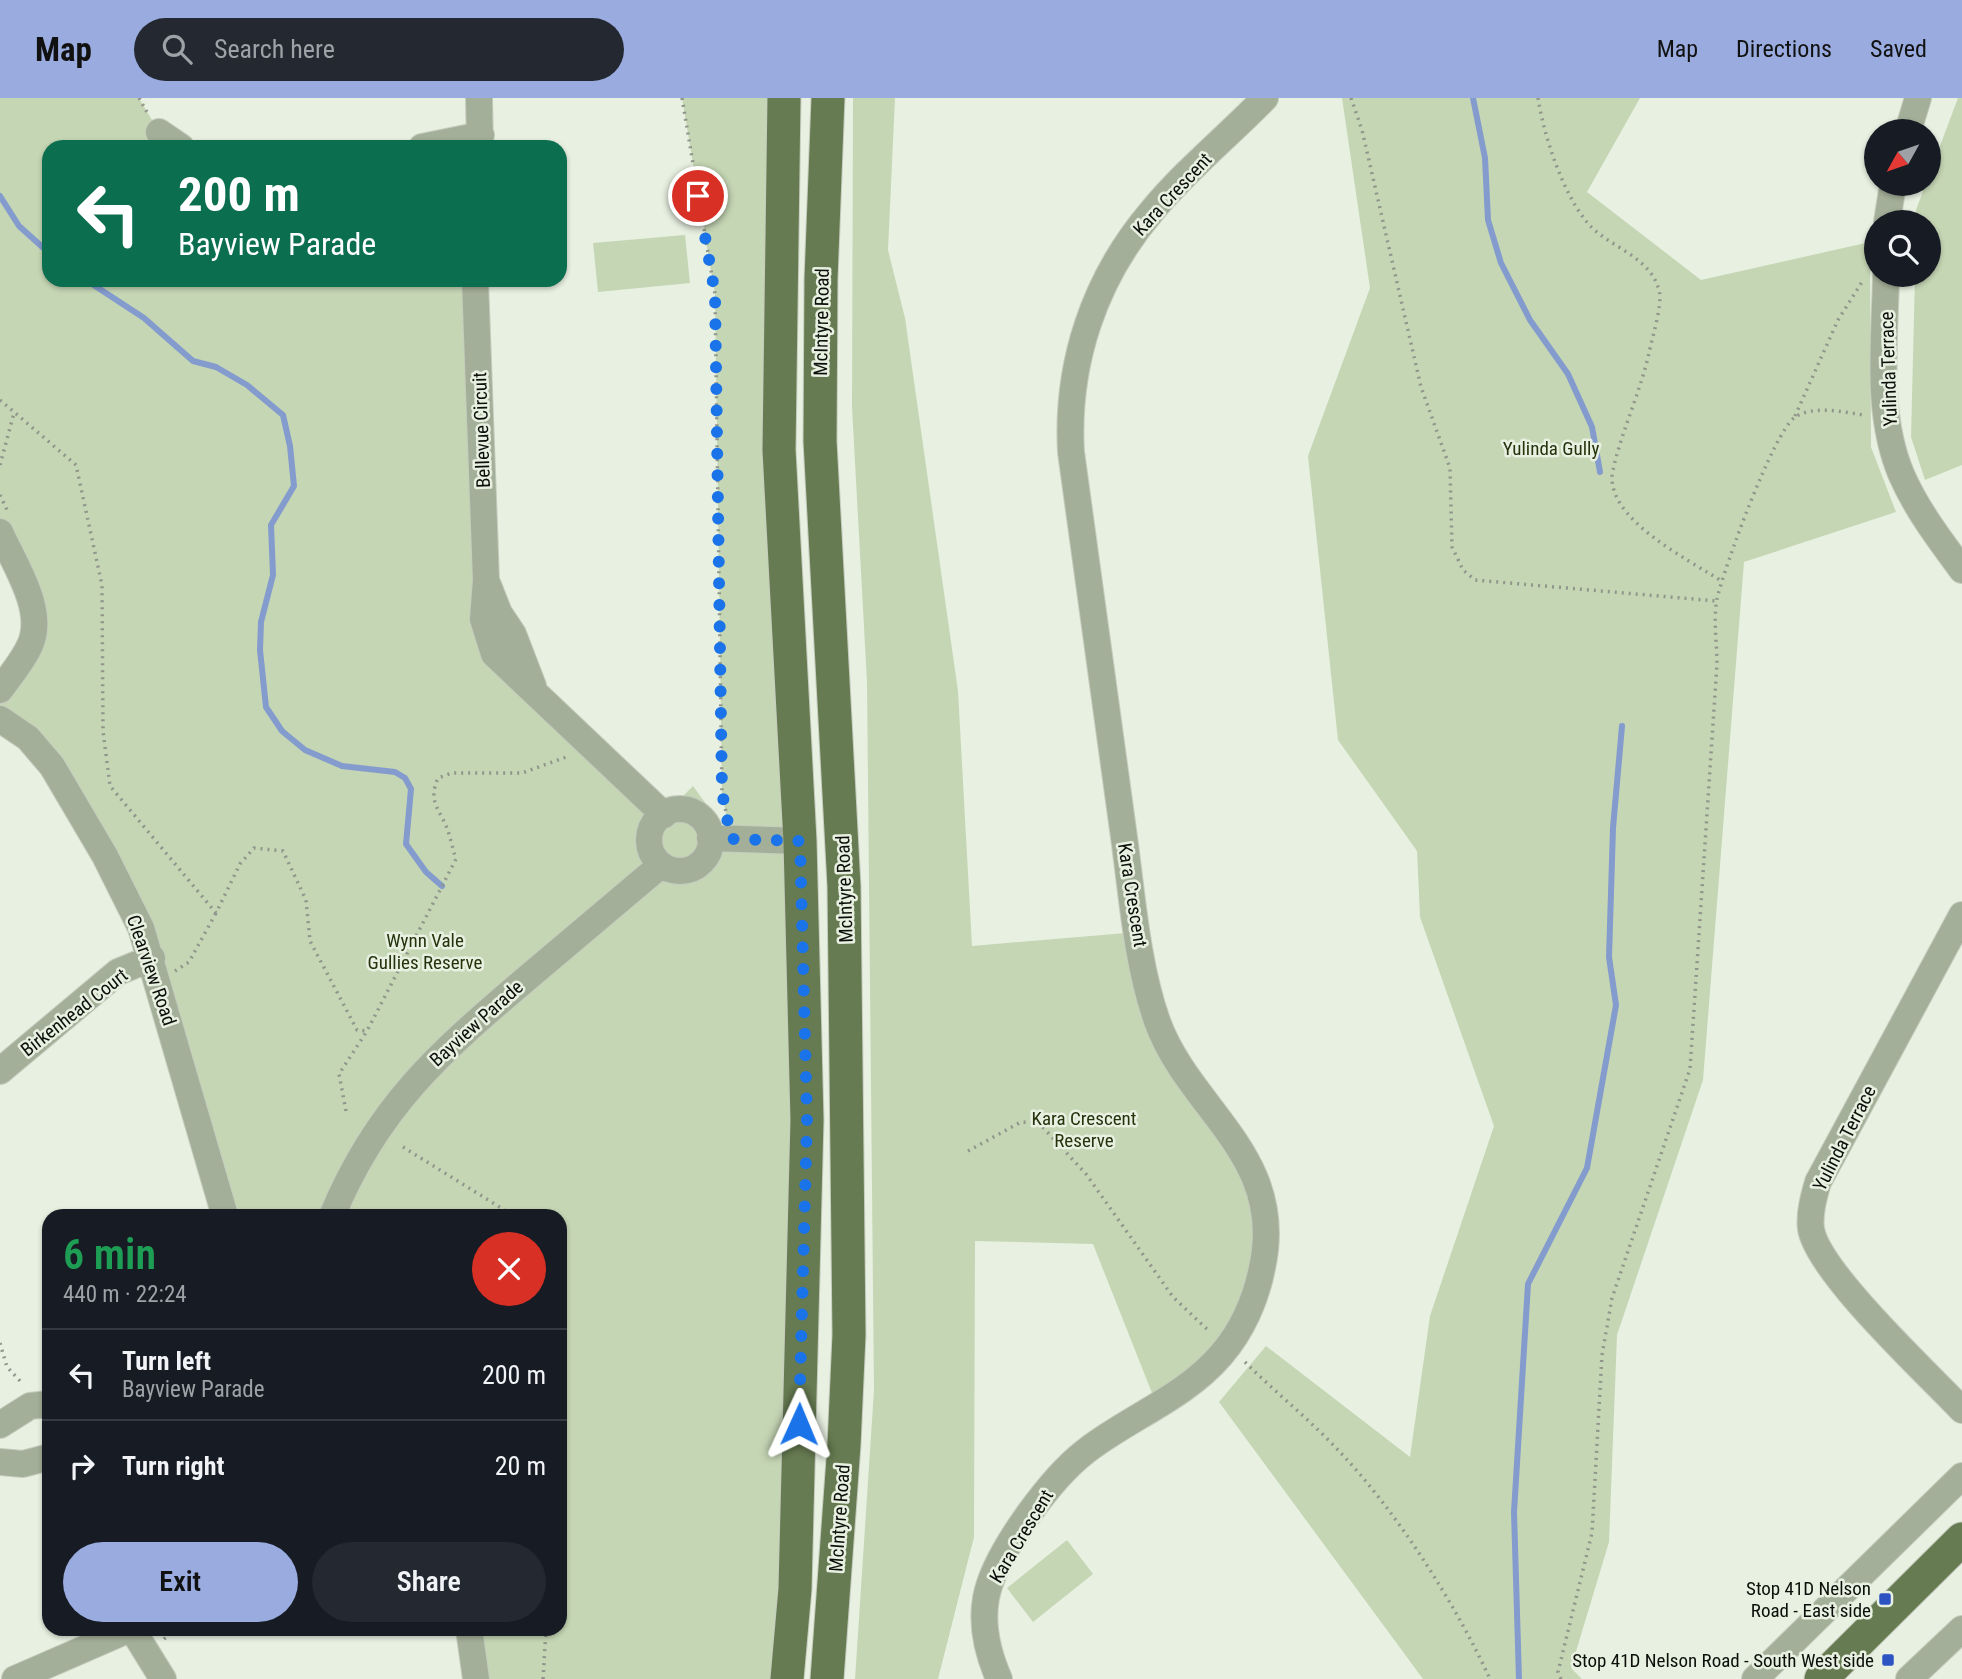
<!DOCTYPE html>
<meta charset="utf-8">
<style>
body{margin:0;font-family:"Roboto Condensed",sans-serif;background:#242831;color:#f1f3f6;height:100vh;display:flex;flex-direction:column;font-size:26px;white-space:nowrap}
*{box-sizing:border-box;margin:0}
p{font-size:23px;color:#9ea1a6}
.icon{flex:none;width:38px;height:38px;fill:none;stroke:currentColor;stroke-width:2;stroke-linecap:round;stroke-linejoin:round}
.map{position:relative;flex:1;overflow:hidden}
.drawer{position:absolute;left:42px;top:1111px;width:525px;height:427px;display:flex;flex-direction:column;background:#171b24;border-radius:21px;box-shadow:0 2px 5px #0004}
.drawer>*{flex:none}
.top-card{position:absolute;left:42px;top:42px;width:525px;height:147px;border-radius:21px;box-shadow:0 2px 5px #0004;background:#0b6e4f;color:#fff;overflow:hidden}
.needle{width:46px;rotate:230deg}
.buttons{position:absolute;left:1864px;top:21px;display:grid;gap:14px}
.buttons a{display:grid;place-items:center;width:77px;height:77px;border-radius:50%;background:#171b24;box-shadow:0 2px 5px #0004;font-size:35px}
.pin{position:absolute;display:grid;place-items:center;width:60px;height:60px;color:#fff;margin:-30px;border:4px solid #fff;border-radius:50%;box-shadow:0 2px 7px #0007}
.me{position:absolute;width:77px;margin:-38px;rotate:1deg;stroke-linejoin:round;filter:drop-shadow(0 0 5px #0008)}
.turn{display:flex;align-items:center;gap:24px;height:147px;padding:0 21px;font-size:32px}
.turn .icon{width:91px;height:91px;stroke-width:2.5}
.turn b{display:block;font-size:49px;line-height:60px}
.round{display:grid;place-items:center;flex:none;width:74px;height:74px;border-radius:37px;background:#242831}
.summary{display:flex;align-items:center;justify-content:space-between;height:119px;padding:0 21px}
h1{font-size:42px;font-weight:600;line-height:52px;color:#1e9e55}
.action{display:flex;gap:14px;margin-top:auto;padding:14px 21px}
.action a{flex:1;height:80px;border-radius:42px;background:#99abdf;color:#111;font-size:28px;font-weight:600;line-height:80px;text-align:center}
.action a+a{background:#242831;color:#f1f3f6}
ul{padding:0;list-style:none}
li{display:flex;align-items:center;gap:21px;height:91px;padding:0 21px;border-top:2px solid #363941}
li div{flex:1}
li b{display:block;font-size:26px}
li em{font-style:normal}
header{display:flex;align-items:center;gap:42px;box-sizing:border-box;height:98px;padding:0 35px;background:#99abdf;color:#111}
header strong{font-size:33px}
nav{display:flex;gap:38px;margin-inline-start:auto;font-size:24px}
.search{width:490px;height:63px;background:#242831;display:flex;align-items:center;gap:18px;box-sizing:border-box;padding:0 24px;border-radius:38px;color:#9ea1a6;font-size:26px}
.map>svg:first-child{display:block}
</style>
<header>
<strong>Map</strong>
<div class="search"><svg class="icon" aria-label="search" viewBox="0 0 24 24"><circle cx="10" cy="10" r="6"/><path d="M15 15l6 6"/></svg>Search here</div>
<nav><a>Map</a><a>Directions</a><a>Saved</a></nav>
</header>
<div class="map">
<svg width="1962" height="1581" viewBox="0 0 1962 1581">
<rect width="100%" height="100%" fill="#e8f0e1"/>
<!-- green -->
<path fill="#c5d6b4" d="M0,0H139L159,34L181,49H49V182H475L486,482L520,560L664,717L693,688L730,739L722,694L715,196L682,0H784L794,624L787,1581H476L469,1531H560V1118H225L105,758L0,621V592L30,547L0,434Z
M853,0H895L888,152L905,220L958,593L972,848L1138,834L1152,908L1262,1102L1240,1229L1154,1300L1093,1146L975,1143L974,1439L938,1581H855L874,1292L867,584L852,309Z
M1342,0H1640L1587,94L1701,182L1870,144L1871,349L1896,414L1744,464L1703,982L1617,1237L1609,1444L1571,1570L1582,1581H1423L1219,1304L1266,1248L1410,1359L1430,1218L1494,1028L1420,819L1417,753L1338,642L1308,358L1370,190Z
M1958,0H1962V367L1925,382L1911,339L1915,177H1928V124H1916V112Z
M685,137L690,185L598,194L593,145Z
M1067,1442L1093,1476L1033,1524L1007,1490Z"/>
<g fill="none" stroke-linecap="round" stroke-linejoin="round">
<!-- stream -->
<path stroke="#849bce" stroke-width="6" d="M1473,0L1485,60L1488,122L1501,165L1530,222L1568,276L1592,329L1600,374
M0,98L19,128L49,155
M86,182L144,220L193,263L216,269L247,287L283,317L290,348L294,388L271,427L273,477L261,524L260,552L266,609L282,633L305,652L342,668L395,674L405,680L411,691L406,746L426,774L442,788
M1519,1581L1514,1414L1528,1186L1587,1070L1616,907L1609,859L1613,730L1622,628"/>
<defs>
<path id="minor" d="M479,0L480,49
M1908,33L1918,0
M159,34L181,49
M422,49L481,37
M1887,124L1893,86
M1886,177C1885,242 1875,316 1902,378C1917,412 1940,442 1962,472
M475,182L486,482L483,521L494,556L664,717
M0,434C14,466 46,512 30,547C23,563 10,578 0,592
M488,487L499,515L513,536L533,588
M0,621L28,640L52,668L105,758L141,830L225,1118
M649 742a31 31 0 1 1 62 0a31 31 0 1 1-62 0Z
M710,740L800,743
M1962,817L1818,1084C1814,1098 1809,1115 1811,1131C1818,1174 1928,1276 1962,1312
M0,973L118,874L152,860
M332,1118C377,1009 439,955 526,881C571,843 616,805 661,767
M0,1327L30,1308L49,1306
M0,1364L23,1366L49,1359
M132,1531L163,1581
M469,1531L476,1581
M15,1581L130,1531
M999,1581C988,1556 981,1528 986,1500C994,1456 1051,1380 1086,1353C1130,1319 1184,1300 1221,1257C1242,1233 1256,1201 1262,1170C1287,1058 1189,1012 1157,923C1136,863 1132,794 1123,732C1105,606 1088,480 1071,354C1066,266 1094,181 1152,113C1186,72 1228,38 1265,0
M1755,1581L1962,1378
M1909,1581L1962,1531"/>
<path id="major" d="M784,0L779,352L800,743L807,1022L795,1491L787,1581
M827,1581L844,1347L849,1237L844,788L820,343L821,181L828,0
M1821,1581L1962,1441"/>
</defs>
<!-- minor casing -->
<use href="#minor" stroke="#c5ccbe" stroke-width="28"/>
<!-- major casing -->
<use href="#major" stroke="#c5ccbe" stroke-width="35"/>
<!-- path -->
<path stroke="#90968b" stroke-width="3.5" stroke-dasharray="2 5" stroke-linecap="butt" d="M139,0L148,16
M682,0L715,196L722,694L727,719
M1351,0L1362,32L1421,289L1450,370L1452,449L1463,472L1475,482L1716,503
M1538,0C1544,38 1562,93 1586,123C1606,149 1649,156 1659,192C1663,206 1652,240 1649,255C1640,295 1622,332 1613,372C1602,420 1690,462 1723,484
M0,302L76,367L102,487L103,633L110,688L216,815L240,766L254,750L283,753L306,802L310,843L357,932L367,933L456,761C453,752 451,742 448,733C441,712 427,705 438,680L452,675H522L569,658
M1795,318L1838,222L1862,184
M0,367L14,315
M0,397L8,414
M175,873L189,864L216,815
M346,1013L339,976L367,933
M403,1049L514,1118
M968,1053L1021,1024L1039,1025L1086,1076L1173,1199L1210,1234
M0,1245L7,1269L23,1286
M1245,1264C1275,1294 1310,1322 1339,1353C1397,1414 1455,1505 1490,1581
M164,1541L176,1531
M543,1581L546,1531
M1561,1581L1558,1574L1592,1435L1602,1257L1612,1200L1690,971L1717,566C1717,546 1713,521 1717,501C1724,470 1773,335 1795,319C1814,307 1842,314 1864,317"/>
<!-- minor -->
<use href="#minor" stroke="#a3af98" stroke-width="26"/>
<!-- major -->
<use href="#major" stroke="#667b51" stroke-width="33"/>
</g>
<g fill="none" stroke-linecap="round" stroke-linejoin="round">
<!-- route -->
<path stroke="#1a73e8" stroke-width="12" stroke-dasharray="0 21.6" d="M698,98L715,196L722,694L731,741L800,743L807,1022L799,1326"/>
</g>
<!-- markers -->
<g fill="#2d53c3" stroke="#e8f0e1" stroke-width="2.5">
<rect x="1878" y="1494" width="14" height="14" rx="3.5"/>
<rect x="1881" y="1555" width="14" height="14" rx="3.5"/>
</g>
<g text-anchor="middle" stroke-width="5" stroke-linejoin="round" paint-order="stroke">
<!-- street labels -->
<g font-size="19" fill="#0b0e09" stroke="#e8f0e1">
<text transform="translate(1172 96) rotate(-47)" y="7">Kara Crescent</text>
<text transform="translate(821 224) rotate(-89)" y="7">McIntyre Road</text>
<text transform="translate(1888 271) rotate(-92)" y="7">Yulinda Terrace</text>
<text transform="translate(481 332) rotate(-92)" y="7">Bellevue Circuit</text>
<text transform="translate(844 791) rotate(-92)" y="7">McIntyre Road</text>
<text transform="translate(1133 797) rotate(81)" y="7">Kara Crescent</text>
<text transform="translate(152 872) rotate(71)" y="7">Clearview Road</text>
<text transform="translate(74 914) rotate(-38)" y="7">Birkenhead Court</text>
<text transform="translate(476 925) rotate(-42)" y="7">Bayview Parade</text>
<text transform="translate(1844 1040) rotate(-63)" y="7">Yulinda Terrace</text>
<text transform="translate(839 1420) rotate(-86)" y="7">McIntyre Road</text>
<text transform="translate(1021 1438) rotate(-59)" y="7">Kara Crescent</text>
</g>
<!-- park labels -->
<g font-size="19" fill="#23340c" stroke="#e8f0e1">
<text x="1551" y="357">Yulinda Gully</text>
<text x="425" y="849">Wynn Vale<tspan x="425" dy="22">Gullies Reserve</tspan></text>
<text x="1084" y="1027">Kara Crescent<tspan x="1084" dy="22">Reserve</tspan></text>
</g>
<!-- poi labels -->
<g font-size="19" fill="#0b0e09" stroke="#e8f0e1" text-anchor="end">
<text x="1871" y="1497">Stop 41D Nelson<tspan x="1871" dy="22">Road - East side</tspan></text>
<text x="1874" y="1569">Stop 41D Nelson Road - South West side</text>
</g>
</g>
</svg>
<div class="buttons">
<a><svg class="needle" viewBox="-14 -14 28 28"><path d="M0-13l5 13h-10z" fill="#e53935"/><path d="M0 13l5-13h-10z" fill="#9ea1a6"/></svg></a>
<a><svg class="icon" aria-label="search" viewBox="0 0 24 24"><circle cx="10" cy="10" r="6"/><path d="M15 15l6 6"/></svg></a>
</div>
<div class="pin" style="left:698px;top:98px;background:#d93025"><svg class="icon" aria-label="arrive" viewBox="0 0 24 24"><path d="M6 21V4h12l-3 4 3 4H6"/></svg></div>
<svg class="me" style="left:799px;top:1326px" viewBox="-20 -20 40 40"><path d="M0-17L14 15 0 8-14 15z" fill="#1a73e8" stroke="#fff" stroke-width="4"/></svg>
<div class="top-card">
<div class="turn"><svg class="icon" aria-label="left" viewBox="0 0 24 24"><path d="M17 20v-9H6M10 6l-5 5 5 5"/></svg><div><b>200 m</b>Bayview Parade</div></div>
</div>
<section class="drawer">
<div class="summary"><div><h1>6 min</h1><p>440 m · 22:24</p></div><a class="round" style="background:#d93025;color:#fff"><svg class="icon" aria-label="close" viewBox="0 0 24 24"><path d="M6 6l12 12M18 6L6 18"/></svg></a></div>
<ul>
<li><svg class="icon" aria-label="left" viewBox="0 0 24 24"><path d="M17 20v-9H6M10 6l-5 5 5 5"/></svg><div><b>Turn left</b><p>Bayview Parade</p></div><em>200 m</em></li>
<li><svg class="icon" aria-label="right" viewBox="0 0 24 24"><path d="M7 20v-9h11M14 6l5 5-5 5"/></svg><div><b>Turn right</b></div><em>20 m</em></li>
</ul>
<div class="action"><a>Exit</a><a>Share</a></div>
</section>
</div>
